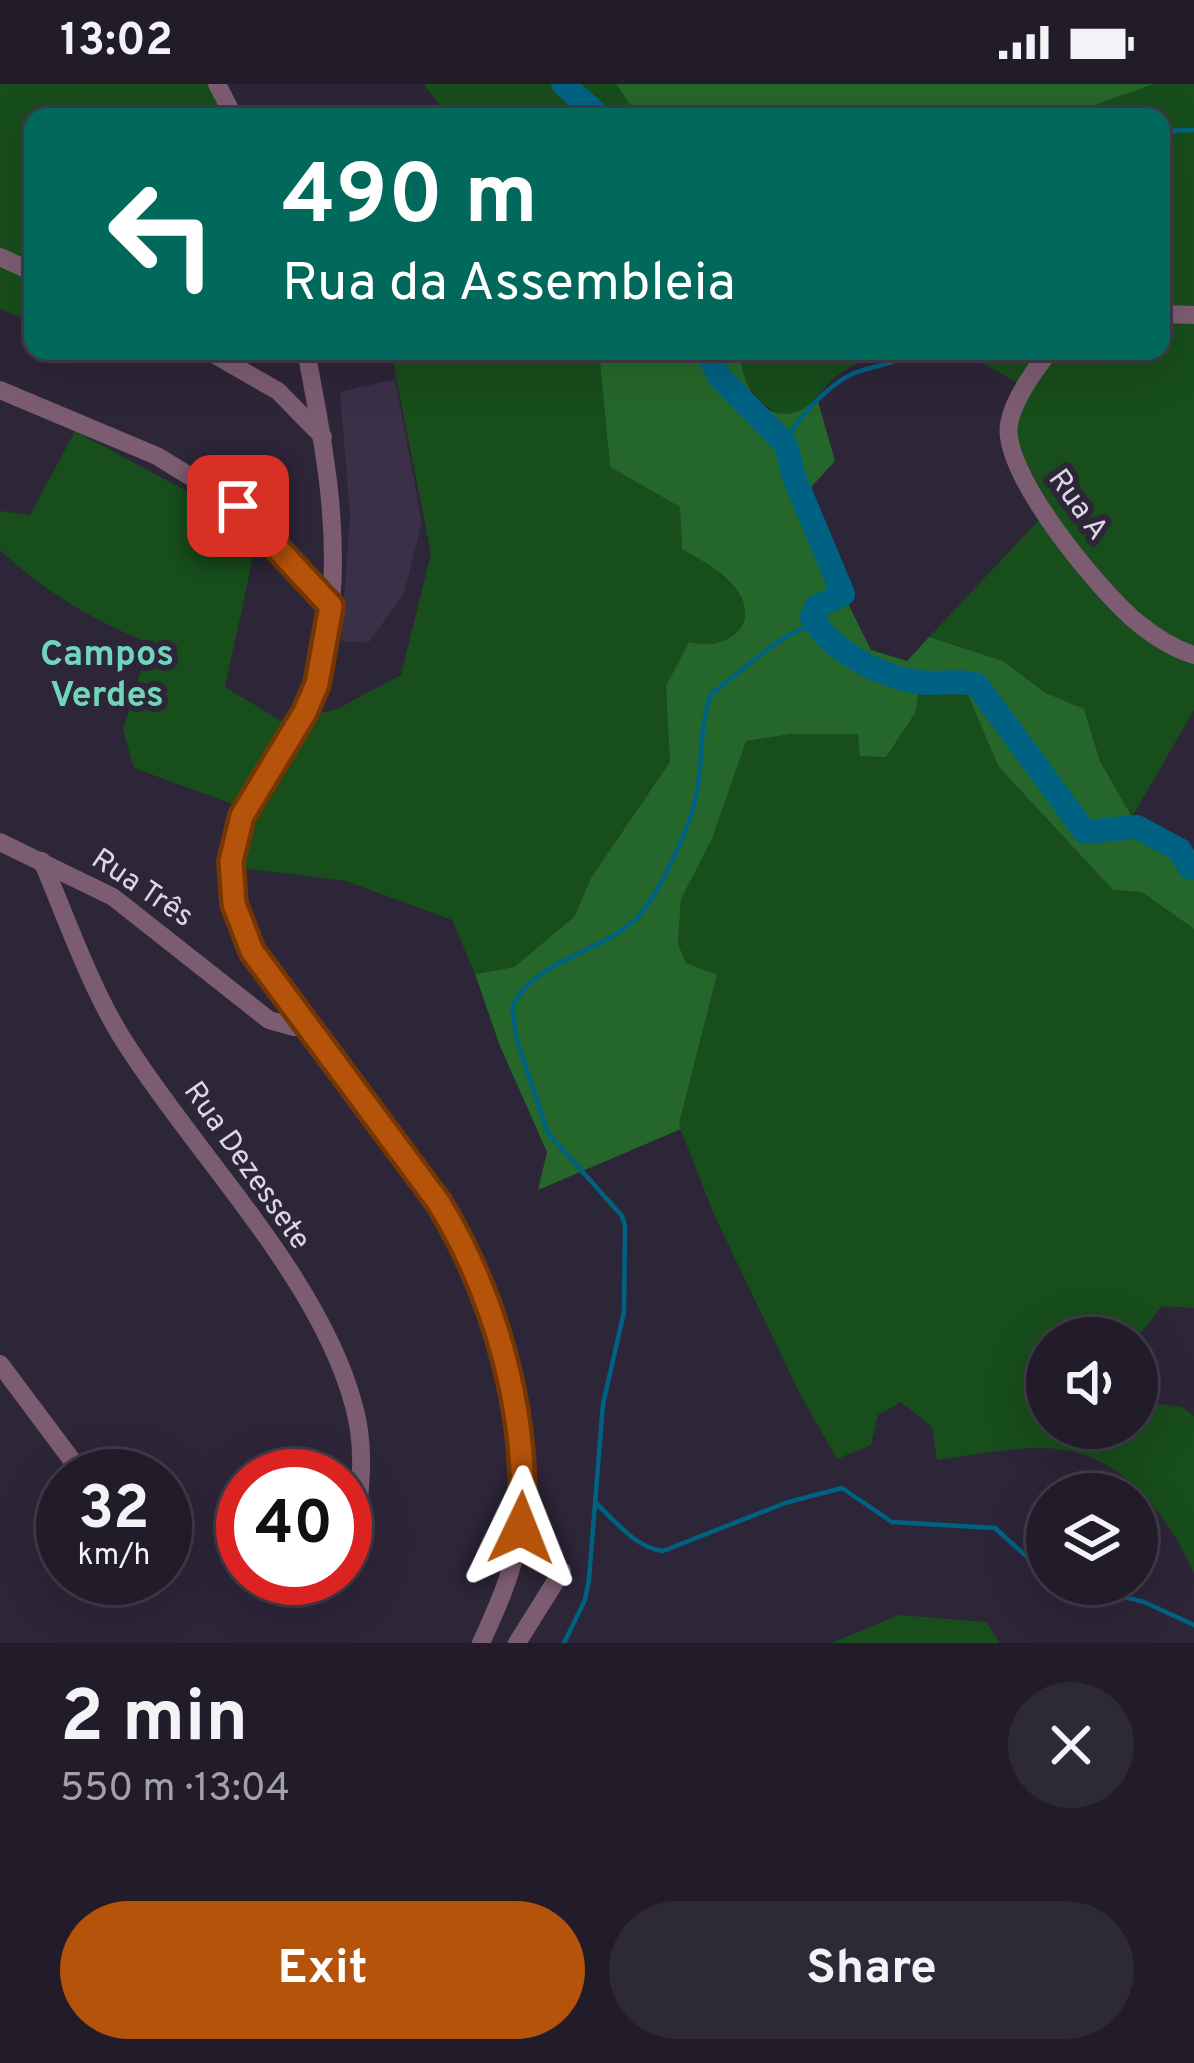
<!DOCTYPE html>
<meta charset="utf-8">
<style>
body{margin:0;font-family:Overpass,sans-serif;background:#2e2936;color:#f1f3f6;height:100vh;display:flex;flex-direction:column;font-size:45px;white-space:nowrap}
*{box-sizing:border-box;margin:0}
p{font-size:39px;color:#a2a1a8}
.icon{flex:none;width:66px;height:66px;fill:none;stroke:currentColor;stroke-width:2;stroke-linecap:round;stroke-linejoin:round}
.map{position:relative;height:1559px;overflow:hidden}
.panel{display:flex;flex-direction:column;background:#221c2a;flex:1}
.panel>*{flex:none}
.banner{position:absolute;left:24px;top:24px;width:1146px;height:252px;border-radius:24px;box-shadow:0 12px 48px #0002,0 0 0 3px #3f3a47;background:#00695c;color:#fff;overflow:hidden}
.buttons{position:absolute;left:1026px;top:1233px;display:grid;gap:24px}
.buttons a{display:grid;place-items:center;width:132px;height:132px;border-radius:50%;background:#221c2a;box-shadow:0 12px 48px #0002,0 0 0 3px #3f3a47;font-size:60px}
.speed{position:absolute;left:36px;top:1365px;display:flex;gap:24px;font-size:60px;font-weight:700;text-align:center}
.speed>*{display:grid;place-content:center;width:156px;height:156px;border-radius:50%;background:#221c2a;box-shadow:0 12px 48px #0002,0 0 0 3px #3f3a47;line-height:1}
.speed small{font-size:30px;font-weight:400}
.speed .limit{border:18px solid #d22;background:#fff;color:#111}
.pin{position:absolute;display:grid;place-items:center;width:102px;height:102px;color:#fff;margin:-51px;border-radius:24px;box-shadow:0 6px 18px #0006}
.me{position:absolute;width:132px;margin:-66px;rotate:2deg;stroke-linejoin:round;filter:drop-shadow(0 0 9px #0008)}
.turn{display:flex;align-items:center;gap:42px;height:252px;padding:0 60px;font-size:54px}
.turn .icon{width:156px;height:156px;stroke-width:2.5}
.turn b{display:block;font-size:84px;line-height:102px}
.round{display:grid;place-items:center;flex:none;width:126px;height:126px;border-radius:63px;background:#2e2936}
.overview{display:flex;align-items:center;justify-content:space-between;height:204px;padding:0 60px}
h1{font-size:72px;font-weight:700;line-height:90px}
.action{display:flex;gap:24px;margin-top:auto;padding:24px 60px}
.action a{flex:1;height:138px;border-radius:72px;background:#b45309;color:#fff;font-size:48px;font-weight:700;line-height:138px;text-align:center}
.action a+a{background:#2e2936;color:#f1f3f6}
.status{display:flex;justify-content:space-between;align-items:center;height:84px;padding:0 60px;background:#221c2a;direction:ltr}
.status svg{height:33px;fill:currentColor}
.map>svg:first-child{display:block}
</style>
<div class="status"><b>13:02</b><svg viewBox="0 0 49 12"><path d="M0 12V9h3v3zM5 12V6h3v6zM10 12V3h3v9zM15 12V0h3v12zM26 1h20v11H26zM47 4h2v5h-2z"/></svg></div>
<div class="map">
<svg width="1194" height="1559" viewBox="0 0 1194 1559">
<rect width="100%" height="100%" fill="#2d2538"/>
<!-- built -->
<path fill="#3a3048" d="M395,295L422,438L404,510L368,559L341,557L350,432L340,308Z"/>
<!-- green -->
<path fill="#184d1c" d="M0,0H217L234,33H33L30,237L0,225Z
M424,0H616L639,33H449Z
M1154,0H1194V626L1132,733L1100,677L1084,625L1046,609L1003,577L929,553L1051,423L1013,357L1018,299L962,267H1161V33H1061Z
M391,267H599L610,383L680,423L682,465C704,478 731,491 742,516C758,552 715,566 689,559L666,602L671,678L591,794L574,833L514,883L475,890L452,836L346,797L225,782L232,720L134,684L123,646L149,559C92,536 45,508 0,466V427L30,431L75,347L259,446L225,603L281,637L335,626L401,591L431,470Z
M740,267H891C873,272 853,280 838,291C812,311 799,355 762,318C746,303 742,289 740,267Z
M966,603L998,682L1113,806L1142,808L1194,845V1224L1162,1222L1137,1254H1047V1344H1137V1317L1182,1323L1194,1332V1489C1173,1441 1132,1384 1079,1369C1037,1357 979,1370 937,1376L932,1343L901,1318L878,1331L871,1361L837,1375L800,1310L715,1133L678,1039L717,892L686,879L678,860L681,815L712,755L745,657L792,650H859L919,605Z
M899,1531L986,1538L1000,1559H831Z"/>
<!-- forest -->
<path fill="#25672a" d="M616,0H1154L1061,33H639Z
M599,267H740C742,312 776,354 817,314L835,377L805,410L830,483L871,566L907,577L929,553L1003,577L1046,609L1084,625L1100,677L1132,733L1194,767V845L1142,808L1113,806L998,682L965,603L919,606L915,629L886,673L860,672L858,650H792L746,657L712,755L681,815L678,860L686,879L717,891L679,1039L681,1045L538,1106L547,1068L500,962L475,890L514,883L574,833L591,794L670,678L666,602L689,558C716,567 757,550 742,515C731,491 704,478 682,465L680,423L610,383Z"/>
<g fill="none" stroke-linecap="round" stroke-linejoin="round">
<!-- stream -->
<path stroke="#006283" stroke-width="4.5" d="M1161,47L1194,46
M786,361C792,338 828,302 850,291C871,281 895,282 913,267
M596,1419C615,1437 636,1464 663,1467L785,1419L842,1404L892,1438L995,1444L1047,1491
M1074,1500L1144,1518L1194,1541
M564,1559L585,1516L589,1495L603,1320L624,1228L625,1142L622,1132L548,1049L517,957L512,923C537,871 613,869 646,823C664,798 690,743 696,712C703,679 699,642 711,610L777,558L814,538"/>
<!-- river -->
<path stroke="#006283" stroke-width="24" d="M563,0L601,33
M706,267L719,292L786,361L794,393L843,510L816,523L812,533C830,566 881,593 918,598C938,601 958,595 977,601L1085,748L1137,743L1180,766L1189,783L1194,784"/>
<!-- minor -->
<path stroke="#7c5c71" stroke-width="18" d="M217,0L234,33
M0,173L33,188
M1161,230L1194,231
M208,267L278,307L323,353
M306,267C324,359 343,457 327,551C322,578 317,606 304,630C255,718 201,761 252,867L439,1119C491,1205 537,1345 520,1446C514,1486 498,1522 481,1559
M1050,267C1035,285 1013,316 1009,340C1001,389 1100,508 1138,539C1154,552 1174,565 1194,571
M0,306L157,372L238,422L331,522
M0,758L113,813L269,936L294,943L305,940
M42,777C66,833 93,910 126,960C197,1072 320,1194 354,1322C364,1358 362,1394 357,1431
M0,1280L83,1391
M517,1559L562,1487"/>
</g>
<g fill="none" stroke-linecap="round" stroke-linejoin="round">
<defs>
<path id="route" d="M238,422L331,522L317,600L305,628L242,732L231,777L234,820L252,867L439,1119C496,1213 530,1334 521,1444"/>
</defs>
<!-- route casing -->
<use href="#route" stroke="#753606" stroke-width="30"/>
<!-- route -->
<use href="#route" stroke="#b45309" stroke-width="21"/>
</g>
<g text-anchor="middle" stroke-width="12" stroke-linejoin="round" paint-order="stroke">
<!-- street labels -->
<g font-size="30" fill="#dcd7e4" stroke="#2d2538">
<text transform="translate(1079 420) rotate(54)" y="10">Rua A</text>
<text transform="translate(143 803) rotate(34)" y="10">Rua Três</text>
<text transform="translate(248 1081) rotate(55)" y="10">Rua Dezessete</text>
</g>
<!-- quarter labels -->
<g font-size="36" font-weight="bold" fill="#71d4bc" stroke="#2d2538">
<text x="107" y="581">Campos<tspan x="107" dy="41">Verdes</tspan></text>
</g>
</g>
</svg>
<div class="buttons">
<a><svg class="icon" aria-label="sound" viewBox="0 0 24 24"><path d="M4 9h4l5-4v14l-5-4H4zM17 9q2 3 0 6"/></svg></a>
<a><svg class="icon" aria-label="layers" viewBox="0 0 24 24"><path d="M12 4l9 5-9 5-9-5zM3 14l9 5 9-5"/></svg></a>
</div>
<div class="speed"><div>32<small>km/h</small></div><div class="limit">40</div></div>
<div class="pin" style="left:238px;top:422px;background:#d93025"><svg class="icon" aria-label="arrive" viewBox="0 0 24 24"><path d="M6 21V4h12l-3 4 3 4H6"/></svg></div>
<svg class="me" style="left:521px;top:1444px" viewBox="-20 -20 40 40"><path d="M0-17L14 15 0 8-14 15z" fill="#b45309" stroke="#fff" stroke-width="4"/></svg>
<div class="banner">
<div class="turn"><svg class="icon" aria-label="left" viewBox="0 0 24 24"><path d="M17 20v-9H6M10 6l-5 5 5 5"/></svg><div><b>490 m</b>Rua da Assembleia</div></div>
</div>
</div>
<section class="panel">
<div class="overview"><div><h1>2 min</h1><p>550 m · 13:04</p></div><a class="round"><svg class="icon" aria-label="close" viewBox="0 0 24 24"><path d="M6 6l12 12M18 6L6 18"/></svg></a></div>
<div class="action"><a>Exit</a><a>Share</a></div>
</section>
